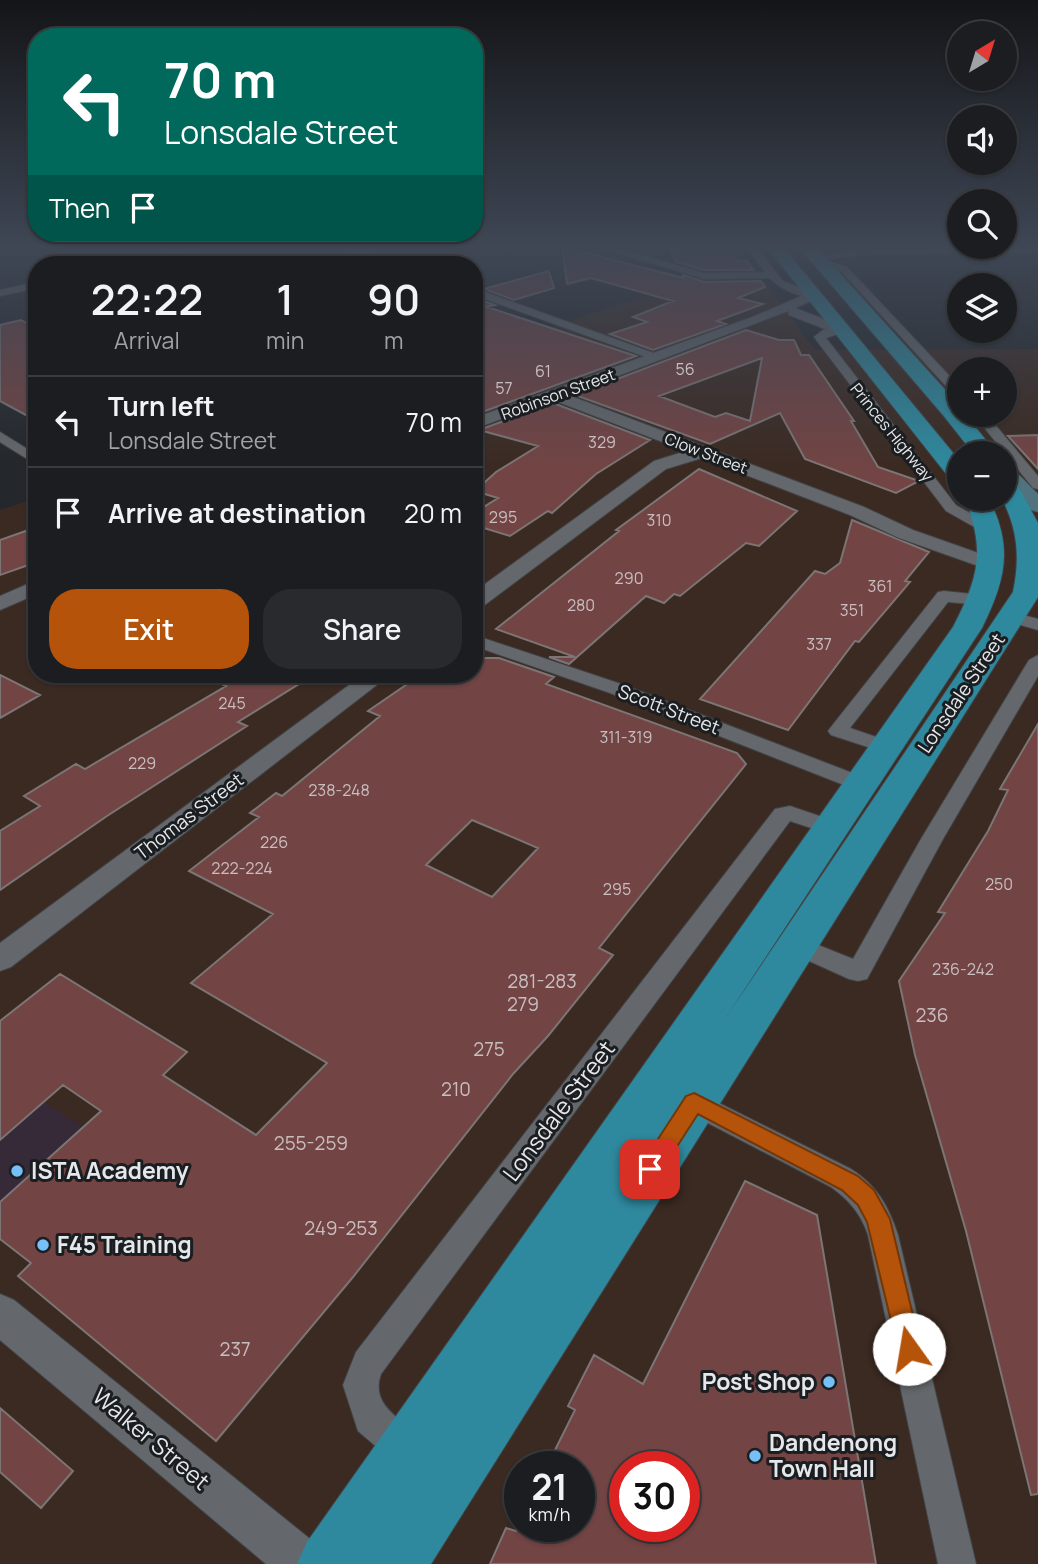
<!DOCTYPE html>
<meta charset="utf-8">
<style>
body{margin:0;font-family:Manrope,sans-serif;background:#282a2d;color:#f1f3f6;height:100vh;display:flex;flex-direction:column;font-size:26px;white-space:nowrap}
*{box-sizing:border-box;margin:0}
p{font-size:23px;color:#a0a2a5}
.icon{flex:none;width:38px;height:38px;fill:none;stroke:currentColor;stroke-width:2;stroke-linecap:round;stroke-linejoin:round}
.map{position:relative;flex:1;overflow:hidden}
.details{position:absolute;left:28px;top:256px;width:455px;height:427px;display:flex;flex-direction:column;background:#1b1d20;border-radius:28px;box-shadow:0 2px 5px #0004,0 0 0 2px #393b3e}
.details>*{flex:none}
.guide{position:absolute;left:28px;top:28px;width:455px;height:214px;border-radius:28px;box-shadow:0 2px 5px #0004,0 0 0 2px #393b3e;background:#00695c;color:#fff;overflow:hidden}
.needle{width:46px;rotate:38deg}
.buttons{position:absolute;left:947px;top:21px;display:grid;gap:14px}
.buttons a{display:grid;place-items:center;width:70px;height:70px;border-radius:50%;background:#1b1d20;box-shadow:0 2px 5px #0004,0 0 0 2px #393b3e;font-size:35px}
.speed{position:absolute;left:504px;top:1451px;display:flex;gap:14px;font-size:35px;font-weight:700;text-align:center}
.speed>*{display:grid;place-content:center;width:91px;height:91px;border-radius:50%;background:#1b1d20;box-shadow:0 2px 5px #0004,0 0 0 2px #393b3e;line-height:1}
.speed small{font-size:18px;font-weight:400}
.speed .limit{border:10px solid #d22;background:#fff;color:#111}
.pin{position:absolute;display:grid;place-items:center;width:60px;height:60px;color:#fff;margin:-30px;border-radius:14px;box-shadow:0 4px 10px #0006}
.me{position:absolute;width:77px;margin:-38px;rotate:347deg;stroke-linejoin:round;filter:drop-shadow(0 0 5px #0008)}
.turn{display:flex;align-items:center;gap:24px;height:147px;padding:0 21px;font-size:32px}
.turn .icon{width:91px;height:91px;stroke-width:2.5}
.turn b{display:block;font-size:49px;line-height:60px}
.then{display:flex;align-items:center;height:66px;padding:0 21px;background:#0003;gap:14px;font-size:26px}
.eta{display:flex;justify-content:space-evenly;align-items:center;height:119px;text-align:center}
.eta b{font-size:42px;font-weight:600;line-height:49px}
.action{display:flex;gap:14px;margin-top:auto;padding:14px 21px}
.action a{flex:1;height:80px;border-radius:28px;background:#b45309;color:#fff;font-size:28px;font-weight:600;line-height:80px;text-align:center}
.action a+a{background:#282a2d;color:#f1f3f6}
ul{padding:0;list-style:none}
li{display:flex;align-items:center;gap:21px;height:91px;padding:0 21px;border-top:2px solid #393b3e}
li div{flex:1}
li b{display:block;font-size:26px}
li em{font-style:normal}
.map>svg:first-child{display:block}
</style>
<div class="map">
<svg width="1038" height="1564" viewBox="0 0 1038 1564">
<rect width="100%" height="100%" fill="#24272b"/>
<!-- commercial -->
<path fill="#3b2a22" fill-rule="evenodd" d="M674,247H739L815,350L1038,349V1564H0V510L37,498V674H474V439L605,387L474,435V353L693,280ZM959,369H1004V415H959ZM959,453H1004V499H959ZM520,1466H579V1526H520ZM625,1466H684V1526H625Z"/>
<!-- education -->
<path fill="#362a38" d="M44,1102L83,1127L0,1202V1140Z"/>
<!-- building -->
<path fill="#724444" stroke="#7c7575" stroke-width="2" fill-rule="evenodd" d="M562,247L684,278L683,275L704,282L761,281L765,287L738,298L763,304L717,321L726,324L653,350L610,334L647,322L633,317L673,301L591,278L567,284Z
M668,247H729L738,261H747L753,270H704L676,262Z
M549,271L554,288L514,300L484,289Z
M474,298L495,305L487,307L636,356L474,415V358L478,356L474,354Z
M21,320L37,329V421L0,401V325Z
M746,330L779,340H794L801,355H809L854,421H851L878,467L919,481L896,493L805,459L780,413L710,444L575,395ZM762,358L750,421L726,413L715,417L659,396Z
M553,403L650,440L596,474L552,513L548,511L510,536L474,525V513L498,498L475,491L496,472L538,446L479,430Z
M1038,435V469L1008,436Z
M699,469L797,511L759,546L746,543L680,596L674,594L664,603L646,596L569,664L549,657H575L496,629L619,531L616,530Z
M852,520L929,552L905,581L910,582L859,642L855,641L788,730L700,699L815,571L825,574L840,563Z
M37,527V562L0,575V540Z
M474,658H499L554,677L546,684L737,753L746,764L599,948L613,955L548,1036L513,1074L353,1277L216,1441L18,1276L31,1263L0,1239V1202L101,1111L63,1085L0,1140V1021L60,974L187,1052L163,1075L256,1135L327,1063L191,983L273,914L189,871L259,817L250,813L276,793L282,796L380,716L368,711L422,674H474ZM472,820L538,848L492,897L426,865Z
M200,674H315L238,722L247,726L107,816L0,890V831L40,806L24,796L76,764L85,769L226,686Z
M0,675L40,695L0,718Z
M1038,724V1494L1031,1495L966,1231L915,1055L899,981L945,913L938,912L988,831L1008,790L1000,789Z
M745,1181L817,1215L876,1564H490L506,1528L516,1531L519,1526H579V1466H547L575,1410L568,1406L594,1355L643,1384ZM625,1466H684V1526H625Z
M0,1408L73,1471L41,1508L0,1472Z"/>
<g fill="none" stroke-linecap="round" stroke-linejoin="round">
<defs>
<path id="minor" d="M189,247H207L138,264H121Z
M339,247H353L399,264H385Z
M597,247H613L704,273L765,272L746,247H756L783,281L817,295C806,302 778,288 770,278L704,279Z
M1038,247V252L854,255L824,260L847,267L959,386V397L955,396L841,271L816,264L812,259L854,249Z
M37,282V288L0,296V290Z
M474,288L662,356L664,358L654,360L474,295Z
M840,327L844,328V332L826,338L956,505L995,527L998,530L995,533H985L946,511L814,337L823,330Z
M974,415H987L1038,476V489L1033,488Z
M0,432L37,455V465L0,442Z
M944,591L982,595L991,600L982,605L948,602L850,728L894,743L897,747L894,751H880L831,735L828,731L831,727L938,592Z
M1012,612L1038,619V630L1006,621L1003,617L1006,613Z
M474,635L624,685L868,779L872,784L868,789H854L610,693L474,646Z
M1038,655V676L943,839L867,979L858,981L849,979L787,951L784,945L787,939L796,936L853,959L921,839L1029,660Z
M790,806L840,823L843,828L840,833L832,835L790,821L381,1374C368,1411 412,1420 424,1448L419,1461L406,1466L393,1461L358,1431L343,1385L356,1352L775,809Z
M691,1089L851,1169C877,1185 889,1207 898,1235L976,1564H938L868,1235C861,1214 849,1200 831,1187L681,1109L677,1101L681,1093Z"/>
<path id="tertiary" d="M813,291L819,295L818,298L795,308L845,327V333H835L789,315L788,311L568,395L864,507L913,530L998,560L1001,564L998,568H984L899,538L850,515L702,458L666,469L482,607L474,608V592L654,461L686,451L553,400L474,429V418L755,316Z
M37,580V594L0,610V596Z
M364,674H391L11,967L0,971V943Z
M0,1294L14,1300L320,1547L327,1564H266L0,1340Z"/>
<path id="secondary" d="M1004,465L1011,467L1038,494V512L1031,510L1004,483Z"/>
<path id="trunk" d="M767,247H783L959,460V482L951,480Z
M799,247H816L959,405V415H966L996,453H973L943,415Z
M1004,475L1013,477L1038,523V597L431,1564H297L307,1542L953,627C978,579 986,551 965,499H989C1014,548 1005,581 982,628L727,1016L1013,592C1020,558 1018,530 1002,499H1004Z"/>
</defs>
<!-- minor casing -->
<use href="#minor" stroke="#414447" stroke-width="2"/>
<!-- tertiary casing -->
<use href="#tertiary" stroke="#414447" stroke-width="2"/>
<!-- secondary casing -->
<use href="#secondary" stroke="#414447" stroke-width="2"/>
<!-- trunk casing -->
<use href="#trunk" stroke="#414447" stroke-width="2"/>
<!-- minor -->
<use href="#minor" fill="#64686c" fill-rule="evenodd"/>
<!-- tertiary -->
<use href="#tertiary" fill="#64686c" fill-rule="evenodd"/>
<!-- secondary -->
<use href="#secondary" fill="#50747f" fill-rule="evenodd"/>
<!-- trunk -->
<use href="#trunk" fill="#2f899e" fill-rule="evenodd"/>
</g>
<!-- sky -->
<linearGradient id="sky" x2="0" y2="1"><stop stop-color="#141518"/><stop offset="0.53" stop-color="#3f4755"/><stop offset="1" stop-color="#3f4755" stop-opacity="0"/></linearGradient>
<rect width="1038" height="466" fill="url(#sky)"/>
<!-- route -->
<path fill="#b45309" stroke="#753606" stroke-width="2" d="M694,1093L858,1176L874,1190L890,1219L921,1349L918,1358L909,1362L900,1358L867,1222L858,1205L842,1190L698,1114L658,1176L650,1179L643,1176L639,1169L643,1162L686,1096Z"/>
<!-- markers -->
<g fill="#76c0f7" stroke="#1b1e21" stroke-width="2.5">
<circle cx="17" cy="1171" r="7"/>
<circle cx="43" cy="1245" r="7"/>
<circle cx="829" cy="1382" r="7"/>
<circle cx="755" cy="1456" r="7"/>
</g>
<g text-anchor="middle" stroke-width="6" stroke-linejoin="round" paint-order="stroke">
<!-- number labels -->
<g font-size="16" fill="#c8bec0">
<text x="685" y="375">56</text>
<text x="543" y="377">61</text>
<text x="504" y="394">57</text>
<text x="602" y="448">329</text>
<text x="503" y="523">295</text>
<text x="659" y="526">310</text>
<text x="629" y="584">290</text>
<text x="880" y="592">361</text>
<text x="581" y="611">280</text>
<text x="852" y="616">351</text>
<text x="819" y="650">337</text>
<text x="232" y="709">245</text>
<text x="626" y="743">311-319</text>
<text x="142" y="769">229</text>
<text x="339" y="796">238-248</text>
<text x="274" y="848">226</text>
<text x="242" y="874">222-224</text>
<text x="999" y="890">250</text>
<text x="617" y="895">295</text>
<text x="963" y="975">236-242</text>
</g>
<!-- far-street labels -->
<g font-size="16" fill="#e5e7ea" stroke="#1b1e21">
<text transform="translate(558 394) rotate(-20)" y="6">Robinson Street</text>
<text transform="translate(892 432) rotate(51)" y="6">Princes Highway</text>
<text transform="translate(706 453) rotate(21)" y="6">Clow Street</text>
</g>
<!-- street labels -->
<g font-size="19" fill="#e5e7ea" stroke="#1b1e21">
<text transform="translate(961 693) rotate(-56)" y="7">Lonsdale Street</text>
<text transform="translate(669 709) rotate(21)" y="7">Scott Street</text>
<text transform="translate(189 816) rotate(-37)" y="7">Thomas Street</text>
</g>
<!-- near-number labels -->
<g font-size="19" fill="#c8bec0">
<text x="542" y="988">281-283</text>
<text x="523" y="1011">279</text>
<text x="932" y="1022">236</text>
<text x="489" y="1056">275</text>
<text x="456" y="1096">210</text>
<text x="311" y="1150">255-259</text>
<text x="341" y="1235">249-253</text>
<text x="235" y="1356">237</text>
</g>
<!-- near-street labels -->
<g font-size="23" fill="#e5e7ea" stroke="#1b1e21">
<text transform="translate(559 1111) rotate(-53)" y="8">Lonsdale Street</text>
<text transform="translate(151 1439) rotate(40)" y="8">Walker Street</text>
</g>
<!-- near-poi labels -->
<g font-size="23" font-weight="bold" fill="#e5e7ea" stroke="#1b1e21" text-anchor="start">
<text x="31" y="1179">ISTA Academy</text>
<text x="57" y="1253">F45 Training</text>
<text x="815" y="1390" text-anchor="end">Post Shop</text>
<text x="769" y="1451">Dandenong<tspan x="769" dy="26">Town Hall</tspan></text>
</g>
</g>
</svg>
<div class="buttons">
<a><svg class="needle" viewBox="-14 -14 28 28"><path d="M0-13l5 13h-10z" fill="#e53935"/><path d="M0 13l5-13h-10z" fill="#a0a2a5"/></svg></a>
<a><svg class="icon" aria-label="sound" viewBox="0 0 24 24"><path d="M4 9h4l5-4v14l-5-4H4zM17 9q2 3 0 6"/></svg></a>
<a><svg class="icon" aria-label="search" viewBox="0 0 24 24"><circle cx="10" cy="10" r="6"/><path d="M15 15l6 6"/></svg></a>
<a><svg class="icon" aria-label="layers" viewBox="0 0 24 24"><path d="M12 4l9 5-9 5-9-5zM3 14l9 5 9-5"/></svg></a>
<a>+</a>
<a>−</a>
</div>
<div class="speed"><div>21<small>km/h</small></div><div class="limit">30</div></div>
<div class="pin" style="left:650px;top:1169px;background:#d93025"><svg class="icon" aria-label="arrive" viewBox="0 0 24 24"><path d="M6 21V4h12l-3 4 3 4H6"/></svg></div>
<svg class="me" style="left:909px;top:1349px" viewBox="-20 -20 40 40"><circle r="19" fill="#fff"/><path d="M0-13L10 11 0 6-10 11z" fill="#b45309"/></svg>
<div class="guide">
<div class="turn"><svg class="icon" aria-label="left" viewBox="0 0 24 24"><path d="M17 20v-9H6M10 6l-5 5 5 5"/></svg><div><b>70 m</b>Lonsdale Street</div></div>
<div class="then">Then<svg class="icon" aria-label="arrive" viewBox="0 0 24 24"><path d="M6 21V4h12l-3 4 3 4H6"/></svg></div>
</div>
<section class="details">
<div class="eta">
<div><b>22:22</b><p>Arrival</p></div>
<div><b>1</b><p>min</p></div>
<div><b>90</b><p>m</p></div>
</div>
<ul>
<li><svg class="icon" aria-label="left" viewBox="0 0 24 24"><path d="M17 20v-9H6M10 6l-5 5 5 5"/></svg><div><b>Turn left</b><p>Lonsdale Street</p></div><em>70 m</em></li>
<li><svg class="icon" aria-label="arrive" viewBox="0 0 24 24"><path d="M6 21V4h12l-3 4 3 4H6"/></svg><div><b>Arrive at destination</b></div><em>20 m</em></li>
</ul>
<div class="action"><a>Exit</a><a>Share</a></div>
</section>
</div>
